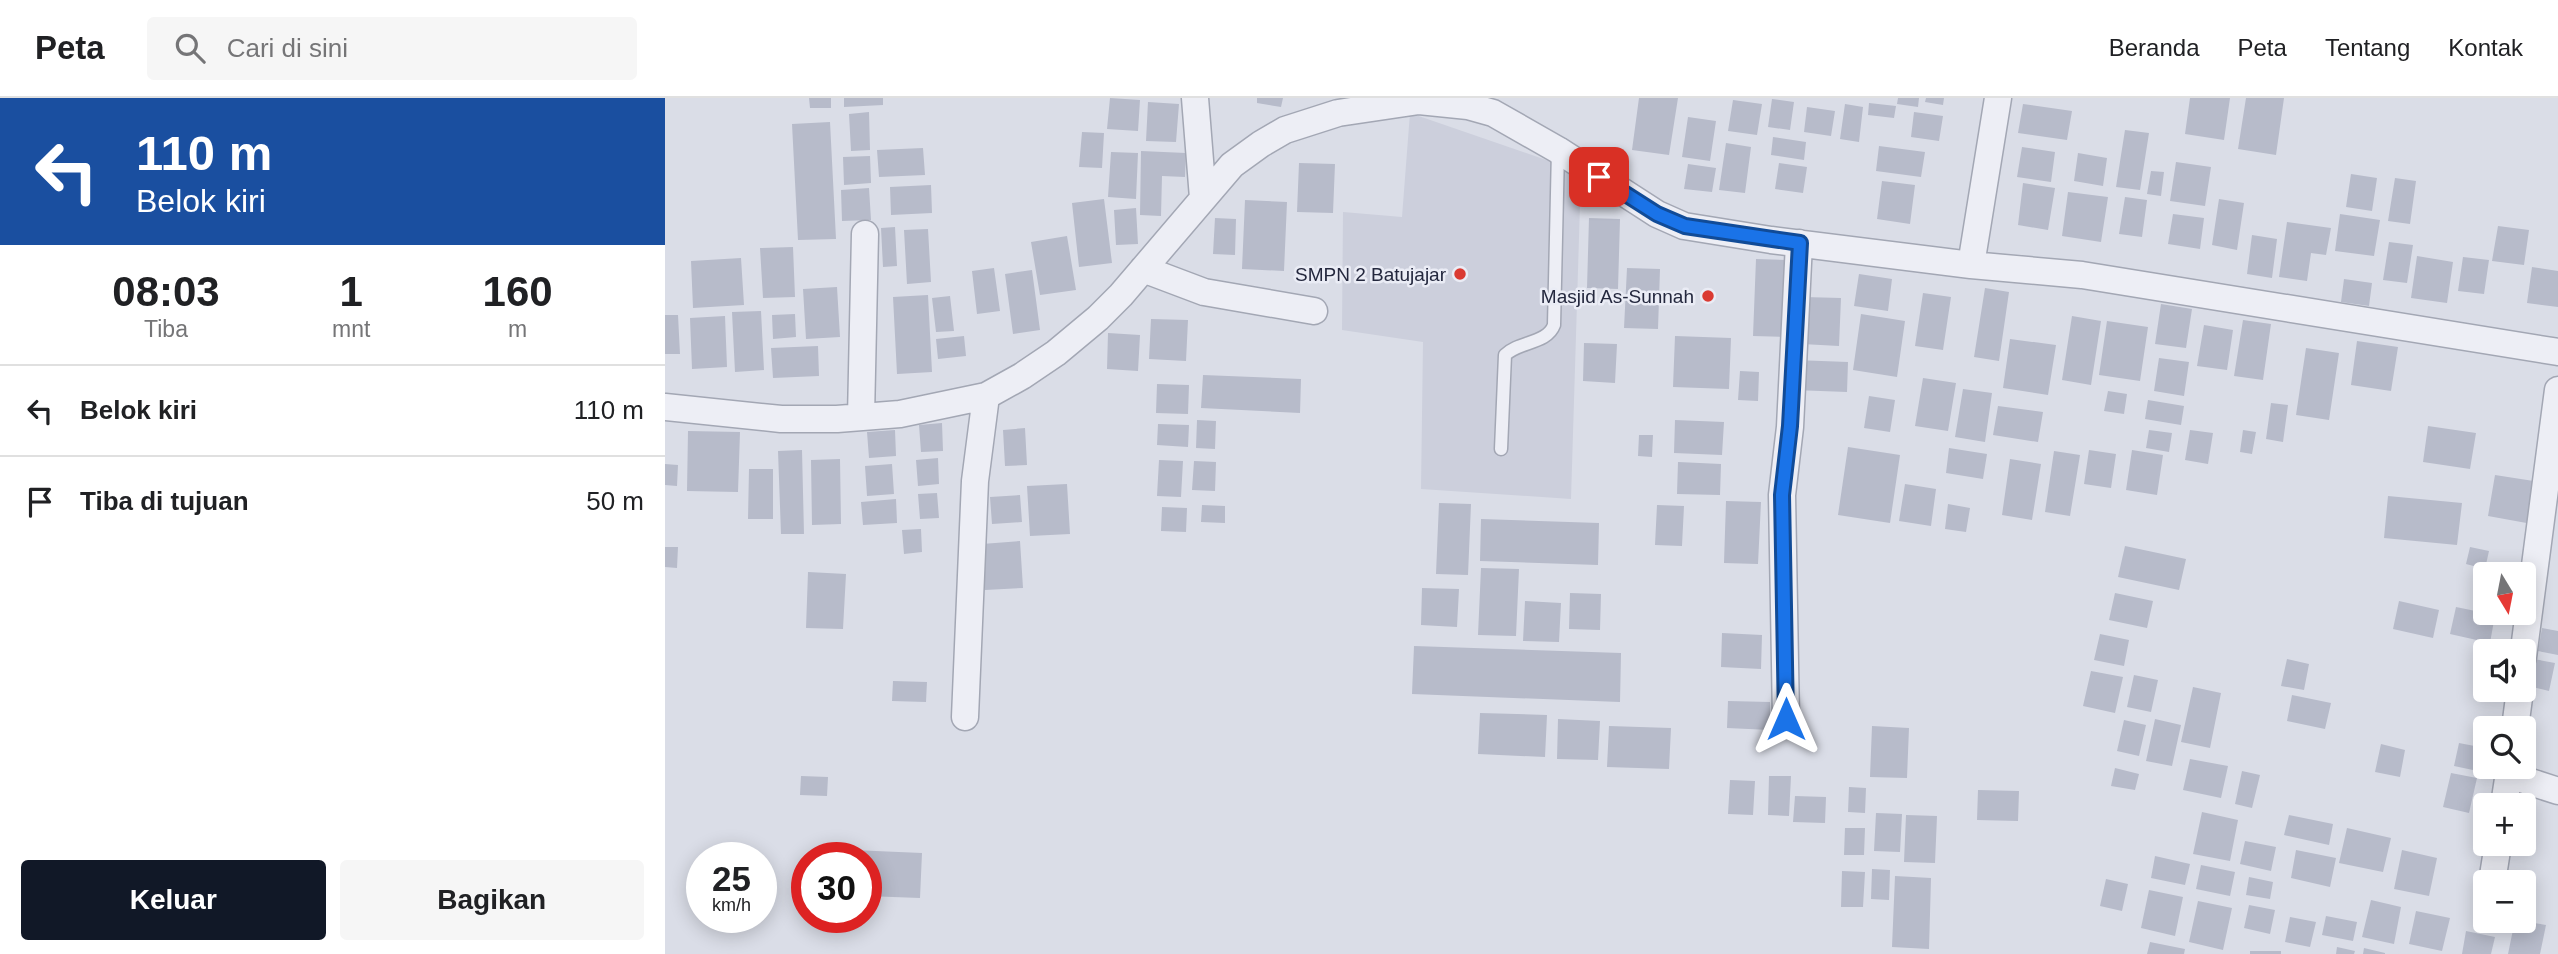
<!DOCTYPE html>
<html lang="id">
<meta charset="utf-8">
<style>
body{margin:0;font-family:Arial,sans-serif;background:#f6f6f6;color:#202124;height:100vh;display:flex;flex-direction:column;font-size:26px;white-space:nowrap}
*{box-sizing:border-box;margin:0}
p{font-size:23px;color:#757577}
.icon{flex:none;width:38px;height:38px;fill:none;stroke:currentColor;stroke-width:2;stroke-linecap:round;stroke-linejoin:round}
.map{position:relative;flex:1;overflow:hidden}
.sheet{display:flex;flex-direction:column;background:#fff;width:665px}
.sheet>*{flex:none}
.top-card{background:#1a4fa0;color:#fff;overflow:hidden}
.needle{width:46px;rotate:170deg}
.controls{position:absolute;left:1808px;top:464px;display:grid;gap:14px}
.controls a{display:grid;place-items:center;width:63px;height:63px;border-radius:7px;background:#fff;box-shadow:0 4px 18px #0003;font-size:35px}
.speed{position:absolute;left:21px;top:744px;display:flex;gap:14px;font-size:35px;font-weight:700;text-align:center}
.speed>*{display:grid;place-content:center;width:91px;height:91px;border-radius:50%;background:#fff;box-shadow:0 4px 18px #0003;line-height:1}
.speed small{font-size:18px;font-weight:400}
.speed .limit{border:10px solid #d22;background:#fff;color:#111}
.pin{position:absolute;display:grid;place-items:center;width:60px;height:60px;color:#fff;margin:-30px;border-radius:14px;box-shadow:0 4px 10px #0006}
.me{position:absolute;width:77px;margin:-38px;rotate:0deg;stroke-linejoin:round;filter:drop-shadow(0 0 5px #0008)}
.turn{display:flex;align-items:center;gap:24px;height:147px;padding:0 21px;font-size:32px}
.turn .icon{width:91px;height:91px;stroke-width:2.5}
.turn b{display:block;font-size:49px;line-height:60px}
.eta{display:flex;justify-content:space-evenly;align-items:center;height:119px;text-align:center}
.eta b{font-size:42px;font-weight:600;line-height:49px}
.button{display:flex;gap:14px;margin-top:auto;padding:14px 21px}
.button a{flex:1;height:80px;border-radius:7px;background:#111827;color:#fff;font-size:28px;font-weight:600;line-height:80px;text-align:center}
.button a+a{background:#f6f6f6;color:#202124}
ul{padding:0;list-style:none}
li{display:flex;align-items:center;gap:21px;height:91px;padding:0 21px;border-top:2px solid #e0e0e0}
li div{flex:1}
li b{display:block;font-size:26px}
li em{font-style:normal}
header{display:flex;align-items:center;gap:42px;box-sizing:border-box;height:98px;padding:0 35px;background:#fff;border-bottom:2px solid #e0e0e0}
header strong{font-size:33px}
nav{display:flex;gap:38px;margin-inline-start:auto;font-size:24px}
.search{width:490px;height:63px;background:#f6f6f6;display:flex;align-items:center;gap:18px;box-sizing:border-box;padding:0 24px;border-radius:7px;color:#757577;font-size:26px}
main{display:flex;flex:1;min-height:0}
.map>svg:first-child{display:block}
</style>
<header>
<strong>Peta</strong>
<div class="search"><svg class="icon" aria-label="search" viewBox="0 0 24 24"><circle cx="10" cy="10" r="6"/><path d="M15 15l6 6"/></svg>Cari di sini</div>
<nav><a>Beranda</a><a>Peta</a><a>Tentang</a><a>Kontak</a></nav>
</header>
<main>
<section class="sheet">
<div class="top-card">
<div class="turn"><svg class="icon" aria-label="left" viewBox="0 0 24 24"><path d="M17 20v-9H6M10 6l-5 5 5 5"/></svg><div><b>110 m</b>Belok kiri</div></div>
</div>
<div class="eta">
<div><b>08:03</b><p>Tiba</p></div>
<div><b>1</b><p>mnt</p></div>
<div><b>160</b><p>m</p></div>
</div>
<ul>
<li><svg class="icon" aria-label="left" viewBox="0 0 24 24"><path d="M17 20v-9H6M10 6l-5 5 5 5"/></svg><div><b>Belok kiri</b></div><em>110 m</em></li>
<li><svg class="icon" aria-label="arrive" viewBox="0 0 24 24"><path d="M6 21V4h12l-3 4 3 4H6"/></svg><div><b>Tiba di tujuan</b></div><em>50 m</em></li>
</ul>
<div class="button"><a>Keluar</a><a>Bagikan</a></div>
</section>
<div class="map">
<svg width="1893" height="856" viewBox="0 0 1893 856">
<rect width="100%" height="100%" fill="#dadde7"/>
<!-- built -->
<path fill="#cccfdc" d="M745,15L916,74L906,401L756,391L758,244L677,232L678,114L737,119Z"/>
<!-- building -->
<path fill="#b7bbca" d="M144,0H166V10H145Z
M179,0H218V7L179,9Z
M445,0L475,2L473,33L442,31Z
M592,0H618L616,9L592,5Z
M974,0H1013L1004,57L967,52Z
M1233,0H1254L1253,9L1232,6Z
M1261,0H1279L1278,7L1260,4Z
M1525,0H1565L1559,42L1520,36Z
M1581,0H1619L1611,57L1573,51Z
M1107,1L1129,4L1125,32L1103,29Z
M1068,2L1097,6L1092,37L1063,33Z
M483,4L514,6L511,44L481,43Z
M1204,5L1231,8L1229,20L1203,17Z
M1180,6L1198,9L1194,44L1175,41Z
M1358,6L1407,13L1402,42L1353,35Z
M1142,9L1170,13L1166,38L1139,34Z
M204,14L205,52L186,53L184,16Z
M1249,14L1278,18L1274,43L1246,39Z
M1023,19L1051,23L1045,63L1017,59Z
M165,24L171,141L133,142L127,26Z
M1460,32L1484,35L1475,92L1451,89Z
M417,34L439,35L437,70L414,69Z
M1108,39L1141,44L1139,62L1106,57Z
M1061,45L1086,49L1080,95L1054,92Z
M1214,48L1260,54L1256,79L1211,73Z
M1357,49L1390,54L1386,84L1352,79Z
M258,50L260,77L214,79L212,52Z
M476,53L521,55L520,79L497,78L496,118L475,117Z
M446,54L473,55L471,101L443,99Z
M1413,55L1442,60L1438,88L1409,83Z
M205,58L206,85L179,87L178,59Z
M1511,64L1546,69L1540,108L1505,103Z
M634,65L670,66L668,115L632,114Z
M1114,65L1142,69L1138,95L1110,91Z
M1023,66L1051,70L1047,94L1019,91Z
M1486,73L1499,74L1496,98L1482,96Z
M1686,76L1712,80L1707,113L1681,109Z
M1730,80L1751,83L1745,126L1723,123Z
M1217,83L1250,87L1245,126L1212,121Z
M1358,85L1390,90L1383,132L1353,127Z
M266,87L267,115L226,117L225,89Z
M204,90L206,122L177,123L176,92Z
M1403,94L1443,99L1436,144L1397,138Z
M1460,99L1482,102L1477,139L1454,136Z
M439,101L447,165L414,169L407,105Z
M1554,101L1579,105L1572,152L1547,147Z
M580,102L622,104L619,173L577,171Z
M471,110L473,146L451,147L449,112Z
M1508,116L1539,120L1535,151L1503,146Z
M1675,116L1715,122L1709,158L1670,153Z
M550,120L571,121L570,157L548,156Z
M924,120L955,121L953,191L922,190Z
M1622,124L1666,130L1661,157L1646,155L1642,183L1614,179Z
M1833,128L1864,132L1859,167L1827,163Z
M230,129L232,168L218,169L216,130Z
M263,131L266,184L242,186L239,132Z
M1587,137L1612,141L1607,180L1582,176Z
M402,138L411,192L375,197L366,144Z
M1724,144L1748,147L1742,185L1718,182Z
M128,149L130,199L98,200L95,150Z
M1752,158L1788,164L1782,205L1746,200Z
M1798,159L1824,162L1819,196L1793,193Z
M76,160L79,207L28,210L26,163Z
M1091,161L1123,162L1120,239L1088,238Z
M1867,169L1893,173V209L1862,205Z
M329,170L335,213L312,216L307,173Z
M962,170L995,171L993,231L959,230Z
M367,172L375,232L348,236L340,176Z
M1194,176L1227,181L1223,213L1189,208Z
M1679,181L1707,185L1704,208L1676,204Z
M172,189L175,239L141,241L138,191Z
M1320,190L1344,194L1334,263L1309,259Z
M1258,195L1286,199L1278,252L1250,248Z
M263,197L267,274L232,276L228,199Z
M285,198L289,233L271,234L267,200Z
M1139,199L1176,200L1174,248L1137,246Z
M1496,206L1527,211L1521,250L1490,246Z
M96,213L99,272L70,274L67,214Z
M130,216L131,239L108,241L107,217Z
M1196,216L1240,223L1232,279L1188,272Z
M0,217H13L15,256H0Z
M60,218L62,269L27,271L25,220Z
M1407,218L1436,223L1426,287L1397,282Z
M486,221L523,222L521,263L484,261Z
M1578,222L1606,226L1598,282L1569,278Z
M1442,223L1483,229L1475,283L1434,277Z
M1539,227L1568,232L1562,272L1532,268Z
M443,235L475,237L473,273L442,271Z
M299,238L301,258L273,261L271,241Z
M1010,238L1066,240L1064,291L1008,289Z
M1345,241L1391,247L1383,297L1338,290Z
M1692,243L1733,249L1726,293L1686,287Z
M919,245L952,246L950,285L918,283Z
M153,248L154,278L108,280L106,250Z
M1641,250L1674,255L1664,322L1631,317Z
M1494,260L1524,264L1519,298L1489,293Z
M1130,262L1183,264L1182,294L1129,292Z
M1075,273L1094,274L1093,303L1073,302Z
M538,277L636,281L635,315L536,310Z
M1258,280L1291,285L1283,333L1250,328Z
M492,286L524,287L523,316L491,315Z
M1298,291L1327,295L1320,344L1290,339Z
M1443,293L1462,296L1459,316L1439,313Z
M1204,298L1230,302L1225,334L1199,330Z
M1483,302L1519,308L1516,327L1480,321Z
M1606,305L1623,307L1618,344L1601,341Z
M1333,308L1378,314L1373,344L1328,337Z
M532,322L551,323L550,351L531,350Z
M1010,322L1059,324L1057,357L1009,355Z
M277,325L278,353L256,354L254,327Z
M493,326L524,327L523,349L492,347Z
M1763,328L1811,335L1805,371L1758,364Z
M360,330L362,367L340,368L338,332Z
M230,332L231,358L204,360L202,334Z
M1484,332L1507,335L1504,354L1481,350Z
M1525,332L1548,335L1543,366L1520,362Z
M1578,332L1591,334L1587,356L1575,354Z
M23,333L75,334L73,394L22,393Z
M974,337H988L987,359L973,358Z
M1183,349L1235,357L1225,425L1173,417Z
M1284,350L1322,356L1318,381L1281,375Z
M137,352L139,436H116L113,353Z
M1424,352L1451,356L1446,390L1419,386Z
M1467,352L1498,357L1492,397L1461,392Z
M1389,353L1415,357L1405,418L1380,414Z
M273,360L274,386L253,388L251,362Z
M175,361L176,426L147,427L146,362Z
M1345,361L1376,366L1367,422L1337,417Z
M494,362L518,363L516,399L492,398Z
M529,363L551,364L550,393L527,392Z
M1013,364L1056,366L1055,397L1012,396Z
M0,366L13,367L12,388L0,387Z
M227,366L229,396L202,398L200,368Z
M84,371H108V421H83Z
M1830,377L1875,384L1867,426L1823,418Z
M402,386L405,436L365,438L362,388Z
M1240,386L1271,391L1266,428L1234,423Z
M272,395L274,420L255,421L253,396Z
M355,397L357,424L327,426L325,399Z
M1723,398L1797,405L1792,447L1719,440Z
M231,401L232,425L198,427L196,404Z
M1061,403L1096,404L1093,466L1059,465Z
M774,405L806,406L803,477L771,476Z
M1283,406L1305,410L1301,434L1280,431Z
M537,407L560,408V425L536,424Z
M992,407L1019,408L1017,448L990,447Z
M497,409L522,410L521,434L496,433Z
M816,421L934,425L933,467L815,463Z
M256,431L257,454L239,456L237,432Z
M355,443L358,490L320,492L317,446Z
M1460,448L1521,461L1514,492L1453,479Z
M0,449H13L12,470L0,469Z
M1805,449L1824,453L1820,471L1801,466Z
M816,470L854,471L851,538L813,537Z
M143,474L181,476L178,531L141,530Z
M757,490L794,491L792,529L756,527Z
M905,495L936,496L935,532L904,531Z
M1450,495L1488,503L1482,530L1444,522Z
M860,503L896,505L894,544L858,543Z
M1734,503L1774,512L1768,540L1728,531Z
M1791,509L1830,517L1825,545L1785,536Z
M1877,530L1893,533V557L1873,553Z
M1057,535L1097,537L1096,571L1056,569Z
M1435,536L1464,542L1459,568L1429,562Z
M749,548L956,555L955,604L747,596Z
M1622,561L1644,566L1639,592L1616,588Z
M1869,561L1890,565L1884,593L1863,588Z
M1426,573L1458,579L1450,615L1418,608Z
M1469,577L1493,582L1486,614L1462,609Z
M228,583L262,584L261,604L227,603Z
M1528,589L1556,595L1545,650L1516,644Z
M1627,597L1666,605L1660,631L1622,623Z
M1063,603L1105,604V632L1062,630Z
M815,615L882,617L880,659L813,656Z
M893,621L935,623L933,662L892,661Z
M1490,621L1516,627L1507,668L1481,663Z
M1459,622L1481,627L1474,658L1452,653Z
M944,628L1006,630L1004,671L942,669Z
M1207,628L1244,630L1242,680L1205,679Z
M1794,645L1820,650V668H1828L1827,676L1789,668Z
M1716,646L1740,652L1735,679L1710,674Z
M1525,661L1563,668L1556,700L1518,692Z
M1450,670L1474,676L1470,692L1446,688Z
M1577,673L1595,677L1587,710L1570,706Z
M1786,675L1812,680L1804,715L1778,709Z
M136,678L163,679L162,698L135,697Z
M1104,678H1126L1124,718L1103,717Z
M1065,682L1090,683L1088,717L1063,716Z
M1184,689L1201,690L1200,715L1183,714Z
M1313,692L1354,693L1353,723L1312,722Z
M1130,698L1161,699L1160,725L1128,724Z
M1537,714L1573,722L1565,763L1528,756Z
M1211,715L1237,716L1235,754L1209,753Z
M1241,717L1272,718L1270,765L1239,764Z
M1624,717L1668,726L1664,747L1619,737Z
M1180,730H1200L1199,757H1179Z
M1682,730L1726,740L1718,774L1674,765Z
M1580,743L1611,749L1606,773L1575,766Z
M164,751L257,755L255,800L201,798V760H164Z
M1631,752L1671,760L1665,789L1626,780Z
M1737,752L1772,760L1764,798L1729,791Z
M1490,758L1525,766L1520,787L1486,780Z
M1536,767L1570,774L1565,798L1531,791Z
M1207,771L1225,772L1224,802L1206,801Z
M1177,773L1200,774L1198,809H1176Z
M1230,778L1266,780L1264,851L1227,849Z
M1584,779L1608,784L1605,801L1581,797Z
M1441,781L1463,786L1457,813L1435,808Z
M1484,792L1518,799L1510,838L1476,830Z
M1706,802L1736,809L1729,846L1697,839Z
M1533,803L1567,810L1558,852L1524,844Z
M1584,807L1610,812L1605,836L1579,830Z
M1751,813L1785,820L1777,853L1744,846Z
M1661,818L1692,824L1688,843L1657,837Z
M1625,819L1651,824L1645,849L1620,844Z
M1850,822L1881,827L1875,856H1843Z
M1801,833L1830,839L1826,856H1797Z
M1485,844L1520,851L1519,856H1482Z
M1672,849L1690,853L1689,856H1671Z
M1699,850L1720,855V856H1698Z
M1585,853H1616V856H1585Z"/>
<g fill="none" stroke-linecap="round" stroke-linejoin="round">
<defs>
<path id="lane" d="M836,351L840,257C854,243 882,246 889,227L893,52"/>
<path id="street" d="M530,0L538,100
M1306,167L1333,0
M478,171L539,194L649,213
M0,309L116,321H172L235,316L321,298L357,278L391,255L433,220L456,197L567,67L596,46L620,32L673,15L754,3L803,8L828,15L893,52L992,116L1019,128L1106,142L1306,167L1417,177L1893,254
M196,319L200,136
M1858,559L1893,292
M300,619L310,383L321,298
M1121,621L1117,397L1125,329L1134,145
M1850,630L1855,592
M1844,677L1893,693
M1839,707L1845,668
M1827,784L1833,746"/>
</defs>
<!-- lane casing -->
<use href="#lane" stroke="#a3a7b4" stroke-width="15"/>
<!-- street casing -->
<use href="#street" stroke="#a3a7b4" stroke-width="29"/>
<!-- lane -->
<use href="#lane" stroke="#edeef5" stroke-width="12"/>
<!-- street -->
<use href="#street" stroke="#edeef5" stroke-width="26"/>
</g>
<g fill="none" stroke-linecap="round" stroke-linejoin="round">
<defs>
<path id="route" d="M934,79L992,116L1020,128L1135,145L1125,328L1117,397L1121,621"/>
</defs>
<!-- route casing -->
<use href="#route" stroke="#114b97" stroke-width="18"/>
<!-- route -->
<use href="#route" stroke="#1a73e8" stroke-width="12"/>
</g>
<!-- markers -->
<g fill="#da3a32" stroke="#eaecf5" stroke-width="2.5">
<circle cx="795" cy="176" r="7"/>
<circle cx="1043" cy="198" r="7"/>
</g>
<g text-anchor="middle" stroke-width="5" stroke-linejoin="round" paint-order="stroke">
<!-- poi labels -->
<g font-size="19" fill="#24283e" stroke="#eaecf5" text-anchor="end">
<text x="781" y="183">SMPN 2 Batujajar</text>
<text x="1029" y="205">Masjid As-Sunnah</text>
</g>
</g>
</svg>
<div class="controls">
<a><svg class="needle" viewBox="-14 -14 28 28"><path d="M0-13l5 13h-10z" fill="#e53935"/><path d="M0 13l5-13h-10z" fill="#757577"/></svg></a>
<a><svg class="icon" aria-label="sound" viewBox="0 0 24 24"><path d="M4 9h4l5-4v14l-5-4H4zM17 9q2 3 0 6"/></svg></a>
<a><svg class="icon" aria-label="search" viewBox="0 0 24 24"><circle cx="10" cy="10" r="6"/><path d="M15 15l6 6"/></svg></a>
<a>+</a>
<a>−</a>
</div>
<div class="speed"><div>25<small>km/h</small></div><div class="limit">30</div></div>
<div class="pin" style="left:934px;top:79px;background:#d93025"><svg class="icon" aria-label="arrive" viewBox="0 0 24 24"><path d="M6 21V4h12l-3 4 3 4H6"/></svg></div>
<svg class="me" style="left:1121px;top:621px" viewBox="-20 -20 40 40"><path d="M0-17L14 15 0 8-14 15z" fill="#1a73e8" stroke="#fff" stroke-width="4"/></svg>
</div>
</main>
